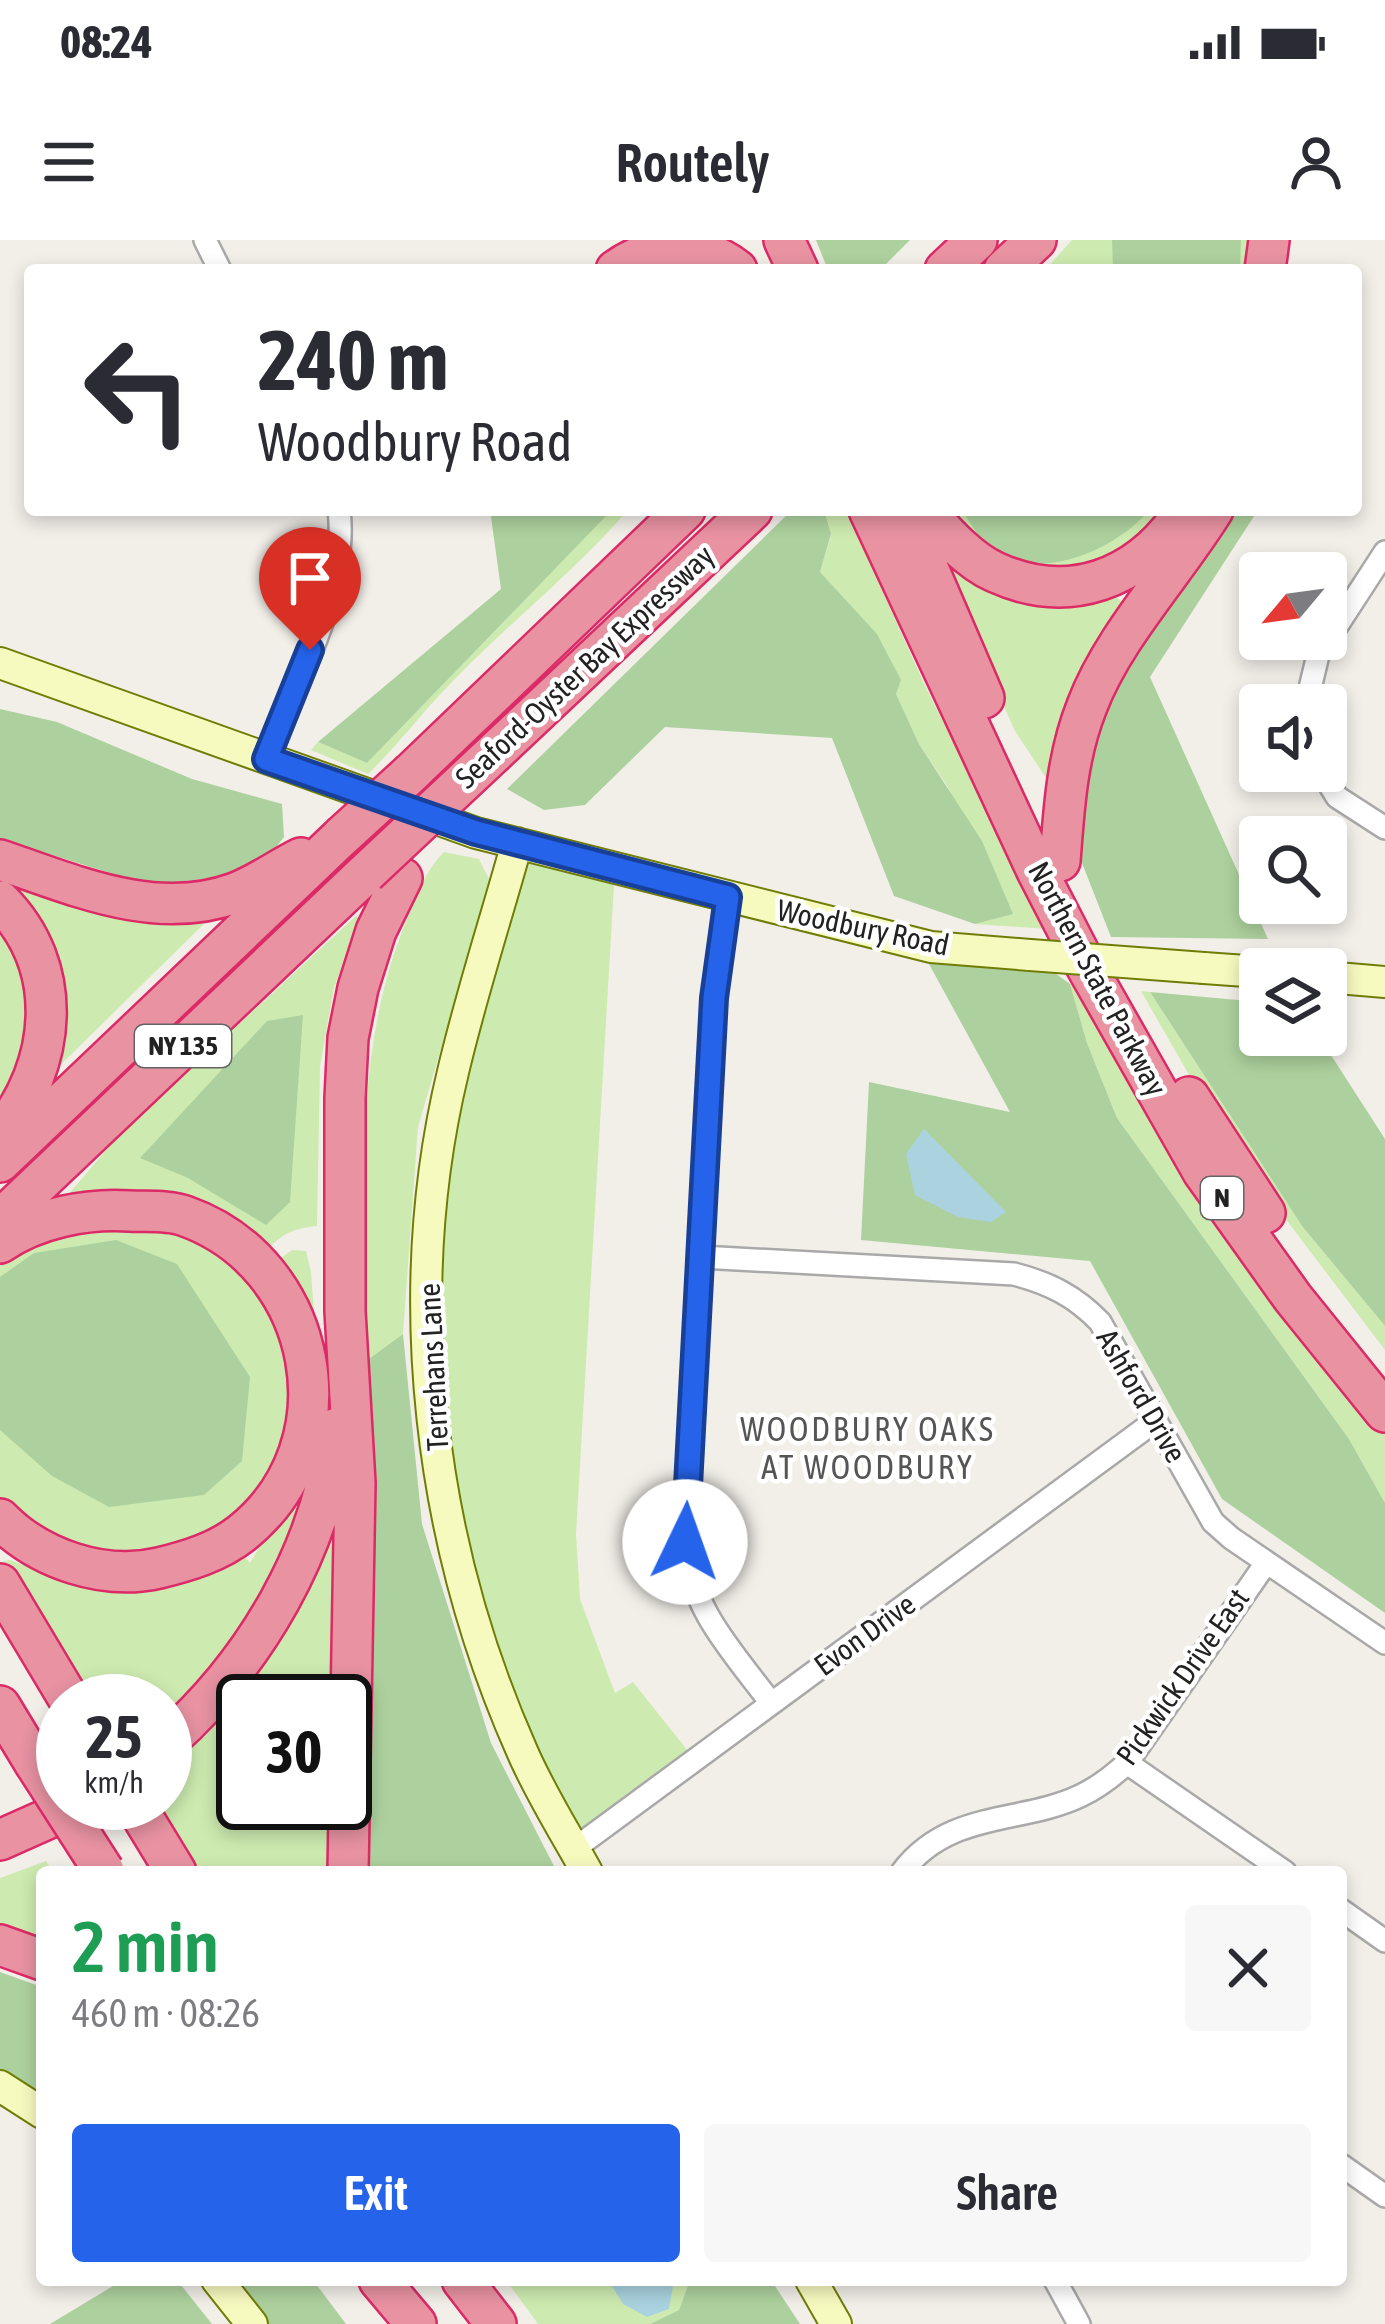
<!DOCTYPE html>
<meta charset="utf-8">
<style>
body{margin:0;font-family:"Asap Condensed",sans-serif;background:#f7f7f7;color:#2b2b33;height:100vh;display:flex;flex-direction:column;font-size:45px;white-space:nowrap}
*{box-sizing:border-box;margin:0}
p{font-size:39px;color:#7c7c81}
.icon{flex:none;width:66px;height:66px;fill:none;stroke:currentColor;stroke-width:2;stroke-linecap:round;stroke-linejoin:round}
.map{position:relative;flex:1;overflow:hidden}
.details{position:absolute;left:36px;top:1626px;width:1311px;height:420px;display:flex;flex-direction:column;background:#fff;border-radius:12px;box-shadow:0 6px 18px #0003}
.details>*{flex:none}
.banner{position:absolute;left:24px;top:24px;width:1338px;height:252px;border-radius:12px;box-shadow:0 6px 18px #0003;background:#fff;color:#2b2b33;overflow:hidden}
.needle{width:78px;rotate:241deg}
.fabs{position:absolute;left:1239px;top:312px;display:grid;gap:24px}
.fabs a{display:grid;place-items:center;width:108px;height:108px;border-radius:12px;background:#fff;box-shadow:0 6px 18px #0003;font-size:60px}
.speed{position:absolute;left:36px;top:1434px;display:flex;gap:24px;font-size:60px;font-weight:700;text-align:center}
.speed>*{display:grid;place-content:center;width:156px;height:156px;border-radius:50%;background:#fff;box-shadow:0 6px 18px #0003;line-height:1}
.speed small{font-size:30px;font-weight:400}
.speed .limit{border:6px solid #111;border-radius:18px;background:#fff;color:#111}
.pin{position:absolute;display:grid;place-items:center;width:102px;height:102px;color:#fff;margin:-123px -51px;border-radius:50% 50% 50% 0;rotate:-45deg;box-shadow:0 0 12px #0007}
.pin .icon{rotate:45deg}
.me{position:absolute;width:132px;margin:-66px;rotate:3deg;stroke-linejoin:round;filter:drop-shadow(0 0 9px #0008)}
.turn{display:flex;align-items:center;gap:42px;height:252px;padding:0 36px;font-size:54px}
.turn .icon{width:156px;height:156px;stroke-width:2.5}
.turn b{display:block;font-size:84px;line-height:102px}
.round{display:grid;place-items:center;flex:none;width:126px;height:126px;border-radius:12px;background:#f7f7f7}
.summary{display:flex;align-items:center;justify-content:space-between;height:204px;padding:0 36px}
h1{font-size:72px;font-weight:600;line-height:90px;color:#1e9e55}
.cta{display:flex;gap:24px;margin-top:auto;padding:24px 36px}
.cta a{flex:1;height:138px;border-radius:12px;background:#2563eb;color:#fff;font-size:48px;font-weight:600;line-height:138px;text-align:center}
.cta a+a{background:#f7f7f7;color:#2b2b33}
.status{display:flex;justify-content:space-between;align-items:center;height:84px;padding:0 60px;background:#fff;direction:ltr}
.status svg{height:33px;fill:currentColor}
header{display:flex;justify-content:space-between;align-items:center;height:156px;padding:0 36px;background:#fff;font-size:54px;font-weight:600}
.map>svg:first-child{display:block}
</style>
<div class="status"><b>08:24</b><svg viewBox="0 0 49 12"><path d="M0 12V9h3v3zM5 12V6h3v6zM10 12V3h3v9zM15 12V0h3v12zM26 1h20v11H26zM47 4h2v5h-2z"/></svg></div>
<header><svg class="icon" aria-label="menu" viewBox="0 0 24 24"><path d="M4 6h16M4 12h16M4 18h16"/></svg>Routely<svg class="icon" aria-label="person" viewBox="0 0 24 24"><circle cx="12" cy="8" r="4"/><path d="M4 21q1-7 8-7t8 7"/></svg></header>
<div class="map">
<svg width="1385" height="2084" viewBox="0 0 1385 2084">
<rect width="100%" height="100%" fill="#f2efe9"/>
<!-- grass -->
<path fill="#cdebb0" d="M1072,0H1254L1251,30H1045Z
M612,270H628C569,338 497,392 436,459C413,484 393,510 368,534L311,510L318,502L367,523Z
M824,270H846L927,450L1048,689L975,684L1012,674L946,544L919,504L896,454L834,348L820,332L831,295Z
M943,270H1163L1142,299L1095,328L1056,332L1013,325Z
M916,271L959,322L1109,350L1131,370L1054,550L1015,491Z
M517,603L615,628L576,1294L580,1359L615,1453L633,1442L688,1511L577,1593L491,1413L436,1159L444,939Z
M444,612L479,619L490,641L418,887L403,1094L366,1121C366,975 349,822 405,684C415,659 425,631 444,612Z
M6,635L211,677L40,845L54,776L3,655Z
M357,675L359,681L334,748L320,826L317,986C289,989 277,996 261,1019L67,956L119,895Z
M0,694C26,727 36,782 23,823C19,838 7,853 0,866Z
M1070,744L1080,746L1349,1156L1385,1194V1263L1349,1199L1117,878L1087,803Z
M1141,751L1150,752L1302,986L1385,1086V1110L1228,903Z
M128,983L190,997L245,1037L276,1084L289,1151L283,1205L253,1260L212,1297L103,1321L0,1271V1021L27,1002Z
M292,1010L306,1011L311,1032L315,1087L278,1032L281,1018Z
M310,1223L288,1294L240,1396L165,1483V1461H88L3,1321L10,1320L74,1345L138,1347L240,1310L250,1323Z
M339,1258L332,1461H243V1563H328L327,1632H201L154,1563H165V1529L206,1495L243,1448Z
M46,1621L53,1632H42V1713L0,1697V1638Z
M506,2040H690L679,2070L650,2084H538Z"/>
<!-- forest -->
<path fill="#add19e" d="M816,0H910L880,30H828Z
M1241,0L1240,30L1113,28L1112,0Z
M497,270H612L367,523L318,502L501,349L491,277Z
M792,270H824L831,294L820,332L877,394L901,440L896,454L919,504L982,601L1013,674L975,684L894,656L832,498L665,487L585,565L544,570L507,549Z
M962,270H1150C1113,311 1040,344 990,308C979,300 970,282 962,270Z
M1227,270H1258L1150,437L1268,699L1111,697L1082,623L1076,562L1089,489L1127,415Z
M0,469L57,482L192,539L282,564L284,597L270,615L229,636L149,645L0,599Z
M918,704L1030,715L1070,744L1087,803L1117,878L1349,1199L1385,1263V1373L1222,1259L1090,1021L861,1000L869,842L1010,872Z
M1150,752L1260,762V795H1318L1385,899V1086L1302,986Z
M303,775L290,962L266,985L188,938L140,918L267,781Z
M116,1000L177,1024L250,1137L242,1221L204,1255L109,1267L52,1236L0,1190V1037L34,1013Z
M403,1094L422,1284L491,1503L557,1632H368L360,1599L366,1121Z
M0,1732L42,1747V1861L0,1834Z
M123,2040H177L212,2084H50Z
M234,2040H313L346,2084H269Z
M690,2040H771L800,2084H650L679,2070Z"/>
<!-- water -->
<path fill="#aad3df" d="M924,889L1006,972L991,982L958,977L915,955L906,914Z
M608,2040H674L669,2069L647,2077L623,2064Z"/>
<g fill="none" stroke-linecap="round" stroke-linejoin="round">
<defs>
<path id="minor" d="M205,0L220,30
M1306,465L1318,415L1385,312
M266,519C295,445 349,350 339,270
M1321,531L1337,557L1385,588
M728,657L714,758L685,1302C690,1369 733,1412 771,1463
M701,1017L1014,1034C1049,1043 1075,1056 1100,1082L1213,1282L1231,1298L1385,1403
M1127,1523L1285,1632
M574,1609L1155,1181
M902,1632C949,1570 1021,1584 1080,1556C1097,1548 1113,1536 1127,1523L1266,1323
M1341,1670L1385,1701
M1341,1925L1385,1956
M1055,2040L1079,2084"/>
<path id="secondary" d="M0,423L476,593L931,707L1030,715
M517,603C496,679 471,755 453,832C399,1056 429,1302 522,1511C540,1553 565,1592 587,1632
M1204,728L1260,732
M1326,737L1385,742
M0,1846L42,1873
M217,2040L252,2084
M811,2040L836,2084"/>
<path id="motorway" d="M784,0L798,30
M616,30C652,4 701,1 737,30
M945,30L977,0
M1004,30L1036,0
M1265,30L1269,0
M869,270L1037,631L1086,726L1203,932L1293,1058L1385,1172
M903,270L984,458
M924,270C943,291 968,320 995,332C1069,366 1138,339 1182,275
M494,513L752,270
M412,532L685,270
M0,620C74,645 156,682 235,653C257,645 279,629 301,618
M1060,621C1064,568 1067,516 1087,466C1113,397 1174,333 1213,270
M0,661C66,727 57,825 0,894
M1189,857L1265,973
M0,922L342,596
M0,980L366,633
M0,1003C36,978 87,968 130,971C147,972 169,970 185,976C318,1023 354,1203 242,1293C218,1312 188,1321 159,1328C104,1341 39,1319 0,1279
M0,1344L70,1461
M0,1466L34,1522
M165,1503C256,1423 322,1309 337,1188
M134,1563L176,1632
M0,1600L83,1563
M348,1632L355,1243L345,1071V858L348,798L358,748L376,691L402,638
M0,1705L42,1720
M379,2040L416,2084
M462,2040L496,2084"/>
</defs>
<!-- minor casing -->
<use href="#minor" stroke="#a9a9a9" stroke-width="26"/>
<!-- secondary casing -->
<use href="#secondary" stroke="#707d05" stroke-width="34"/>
<!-- motorway casing -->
<use href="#motorway" stroke="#dc2a67" stroke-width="44"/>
<!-- minor -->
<use href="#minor" stroke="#fff" stroke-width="21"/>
<!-- secondary -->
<use href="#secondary" stroke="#f7fabf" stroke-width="30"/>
<!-- motorway -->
<use href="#motorway" stroke="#e892a2" stroke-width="39"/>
<defs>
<path id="secondary-bridge" d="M1030,715L1204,728"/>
<path id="motorway-bridge" d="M342,596L412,532
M366,633L494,513
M34,1522L104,1631"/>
</defs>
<!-- secondary-bridge casing -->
<use href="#secondary-bridge" stroke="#707d05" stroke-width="34" stroke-linecap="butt"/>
<!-- motorway-bridge casing -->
<use href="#motorway-bridge" stroke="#dc2a67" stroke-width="44" stroke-linecap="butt"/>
<!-- secondary-bridge -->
<use href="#secondary-bridge" stroke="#f7fabf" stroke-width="30"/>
<!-- motorway-bridge -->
<use href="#motorway-bridge" stroke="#e892a2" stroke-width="39"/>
</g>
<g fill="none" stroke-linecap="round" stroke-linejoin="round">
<defs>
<path id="route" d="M310,410L266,519L476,592L728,657L714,758L685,1302"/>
</defs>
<!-- route casing -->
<use href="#route" stroke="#184099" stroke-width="30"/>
<!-- route -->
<use href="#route" stroke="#2563eb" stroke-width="21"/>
</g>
<g text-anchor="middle" stroke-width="9" stroke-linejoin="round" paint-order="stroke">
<!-- shield labels -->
<g fill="#fff" stroke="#646464" stroke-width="3">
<rect x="135" y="785" width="96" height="42" rx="9"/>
<rect x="1201" y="937" width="42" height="42" rx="9"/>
</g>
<g font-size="27" font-weight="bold" fill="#222">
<text x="183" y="815">NY 135</text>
<text x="1222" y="967">N</text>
</g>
<!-- street labels -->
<g font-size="30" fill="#222" stroke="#fff">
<text transform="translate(585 427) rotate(-43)" y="10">Seaford-Oyster Bay Expressway</text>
<text transform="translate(863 688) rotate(12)" y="10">Woodbury Road</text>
<text transform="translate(1097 739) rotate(62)" y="10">Northern State Parkway</text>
<text transform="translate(434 1127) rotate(-93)" y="10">Terrehans Lane</text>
<text transform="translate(1141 1156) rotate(60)" y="10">Ashford Drive</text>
<text transform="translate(865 1395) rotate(-36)" y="10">Evon Drive</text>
<text transform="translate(1183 1437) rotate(-55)" y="10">Pickwick Drive East</text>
</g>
<!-- neighbourhood labels -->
<g font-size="33" letter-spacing="3" fill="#555" stroke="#fff">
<text x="868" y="1201">WOODBURY OAKS<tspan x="868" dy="38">AT WOODBURY</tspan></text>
</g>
</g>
</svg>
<div class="fabs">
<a><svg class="needle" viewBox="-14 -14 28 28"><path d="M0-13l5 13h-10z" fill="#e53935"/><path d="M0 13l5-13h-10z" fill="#7c7c81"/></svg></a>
<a><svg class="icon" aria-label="sound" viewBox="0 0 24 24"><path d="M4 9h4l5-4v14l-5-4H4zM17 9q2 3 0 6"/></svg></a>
<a><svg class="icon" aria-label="search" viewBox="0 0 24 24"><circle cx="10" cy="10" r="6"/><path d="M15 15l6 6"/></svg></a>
<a><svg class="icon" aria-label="layers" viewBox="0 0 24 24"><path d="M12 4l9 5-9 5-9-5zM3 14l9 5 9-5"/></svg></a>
</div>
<div class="speed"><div>25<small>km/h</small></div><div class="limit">30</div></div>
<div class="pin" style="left:310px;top:410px;background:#d93025"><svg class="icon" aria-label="arrive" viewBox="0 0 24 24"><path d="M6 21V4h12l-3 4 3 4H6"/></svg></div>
<svg class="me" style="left:685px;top:1302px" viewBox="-20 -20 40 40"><circle r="19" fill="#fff"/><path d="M0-13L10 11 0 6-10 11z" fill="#2563eb"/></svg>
<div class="banner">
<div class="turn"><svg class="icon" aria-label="left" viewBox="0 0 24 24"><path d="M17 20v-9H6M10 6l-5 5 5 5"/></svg><div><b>240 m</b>Woodbury Road</div></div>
</div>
<section class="details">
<div class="summary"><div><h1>2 min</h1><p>460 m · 08:26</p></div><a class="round"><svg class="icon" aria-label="close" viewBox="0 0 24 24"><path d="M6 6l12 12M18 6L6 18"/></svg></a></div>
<div class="cta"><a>Exit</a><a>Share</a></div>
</section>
</div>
